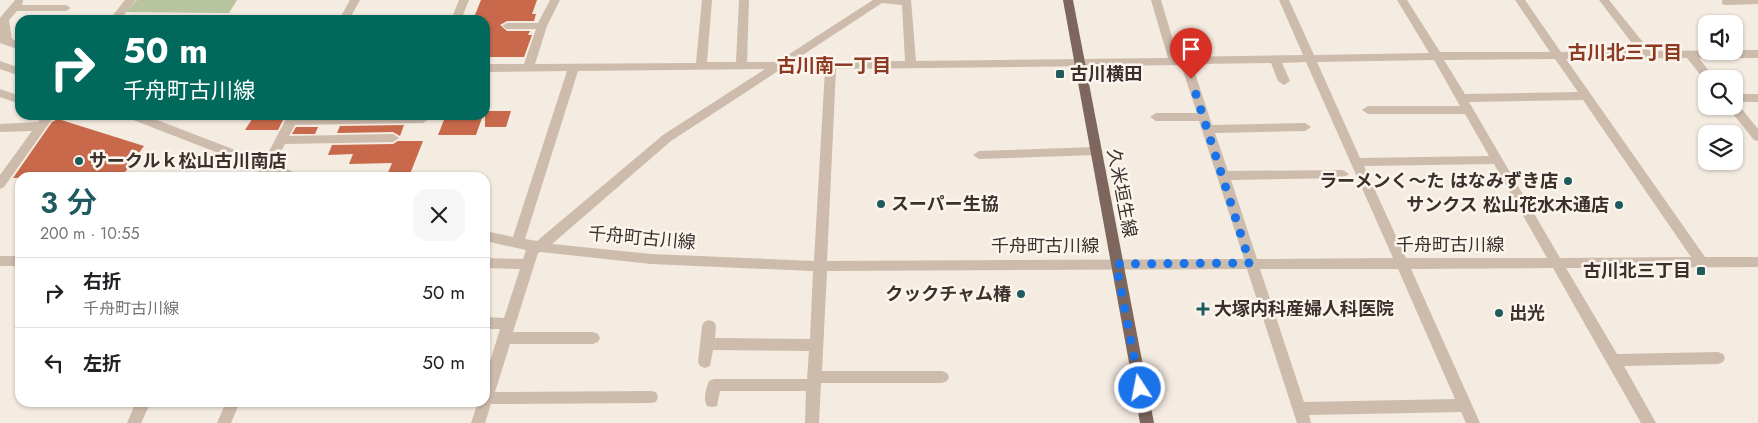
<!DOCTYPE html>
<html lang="ja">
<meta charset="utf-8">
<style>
body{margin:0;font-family:Jost,"Noto Sans JP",sans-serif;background:#f6f6f6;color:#202124;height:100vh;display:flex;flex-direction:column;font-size:19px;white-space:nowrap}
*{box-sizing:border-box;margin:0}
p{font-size:16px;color:#757577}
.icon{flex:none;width:28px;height:28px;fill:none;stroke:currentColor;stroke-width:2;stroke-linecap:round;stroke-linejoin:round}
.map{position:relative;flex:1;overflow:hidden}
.sheet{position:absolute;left:15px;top:172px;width:475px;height:235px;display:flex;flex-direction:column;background:#fff;border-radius:15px;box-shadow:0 1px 4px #0004}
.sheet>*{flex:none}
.banner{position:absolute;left:15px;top:15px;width:475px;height:105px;border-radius:15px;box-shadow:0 1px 4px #0004;background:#00695c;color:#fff;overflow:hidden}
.buttons{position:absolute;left:1698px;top:15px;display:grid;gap:10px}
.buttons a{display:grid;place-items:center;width:45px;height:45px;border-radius:10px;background:#fff;box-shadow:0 1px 4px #0004;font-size:25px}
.pin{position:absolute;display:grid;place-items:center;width:42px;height:42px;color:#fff;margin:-51px -21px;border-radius:50% 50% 50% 0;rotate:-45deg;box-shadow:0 0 5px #0007}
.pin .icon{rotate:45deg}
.me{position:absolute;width:55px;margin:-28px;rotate:349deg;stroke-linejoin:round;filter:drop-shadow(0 0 4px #0008)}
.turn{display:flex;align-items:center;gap:18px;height:105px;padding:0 25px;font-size:22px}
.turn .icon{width:65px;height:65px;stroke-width:2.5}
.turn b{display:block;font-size:35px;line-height:42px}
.round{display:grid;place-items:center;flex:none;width:52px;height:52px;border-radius:15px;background:#f6f6f6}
.overview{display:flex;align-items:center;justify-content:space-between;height:85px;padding:0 25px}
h1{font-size:30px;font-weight:600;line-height:38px;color:#1f5a5e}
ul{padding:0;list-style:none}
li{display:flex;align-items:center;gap:15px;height:70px;padding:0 25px;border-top:1px solid #e0e0e0}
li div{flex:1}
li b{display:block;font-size:19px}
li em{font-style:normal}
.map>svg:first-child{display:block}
</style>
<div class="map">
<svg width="1758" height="423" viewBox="0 0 1758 423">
<rect width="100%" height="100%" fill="#f4ebe1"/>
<!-- green -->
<path fill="#b8c4a0" d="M137,0H237L229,13L126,12Z"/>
<!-- building -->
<path fill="#c8694b" d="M481,0H537L532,14H536L534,21H507L500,25L507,31H530L528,35H532L524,57H485V20H473Z
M485,111H511L506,127H485Z
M446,115H483L476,135H438Z
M254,116H285L278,130H245Z
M58,119L144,146L123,175L13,178L52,122Z
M404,125L400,136L393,132L337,133L340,126Z
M296,127H318L315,134H292Z
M398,141H423L410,174L387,175L392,163L349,164L353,154L328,155L332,145L393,144Z"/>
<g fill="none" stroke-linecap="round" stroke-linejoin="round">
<!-- minor -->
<path fill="#cdbbac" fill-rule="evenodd" d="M15,0H23L22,5H66L71,8L66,11H17L9,20L12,39L20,42V50L0,43V18Z
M125,0H136L120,20H109Z
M350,0H360L349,20H339Z
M459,0H469L461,20H451Z
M550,0H560L547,26L535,64L696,63L702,0H712L707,62H736L739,0H749L747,62H777L873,0H911L916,61L1168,58L1151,0H1161L1178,57L1303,55L1279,0H1289L1314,55L1429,53L1397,0H1407L1440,52H1550L1515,0H1525L1561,52L1638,51L1599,0H1609L1650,51L1758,50V58H1699L1715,79H1706V82L1687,58L1566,59L1705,257H1758V267L1566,268L1617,354L1718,352L1723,354L1725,358L1723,362L1718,364L1624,366L1656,423H1641L1553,268L1411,269L1480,423H1466L1461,412L1309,415L1311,423H1297L1247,269L827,271L822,371H942L947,373L949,377L947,381L942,383H821L819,423H805L806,391H720L717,406L712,407L707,406C703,398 706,388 709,381L714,379H807L809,351L713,350L710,366L705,368L700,366L698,362L702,326L704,322L709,320L714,322L716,326L715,338L810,339L813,271L651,264L541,252L538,253L513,332H593L598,334L600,338L598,342L593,344H510L495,392L651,391L656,392L658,397L656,402L651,403L491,404L485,423H471L478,402H485V378L500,329H485V317L504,318L520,269L485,268V258L523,259L526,250L485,241V231L513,237L567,71L485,72V64H524L536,29H507L502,26L507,23H538ZM882,3L902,5L905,61L792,62ZM1555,59L1578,92L1465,94L1444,60ZM1434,60L1460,106H1368L1362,110L1368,114H1465L1489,156L1360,158L1317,62ZM1306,62L1393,258L1257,259L1231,180L1343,178L1349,174L1343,170L1228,171L1215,133L1305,131L1311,127L1305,123L1212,125L1192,64L1271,63L1278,81L1284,85L1290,81L1282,63ZM1181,65L1197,113H1156L1150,117L1156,121H1199L1244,259L827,261L836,69ZM765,69L663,135L537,241L525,239L578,71ZM781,69H825L814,261L651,254L552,244L671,141ZM1583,100L1691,257L1560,258L1469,102ZM1494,164L1547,258H1406L1364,166ZM1260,269H1398L1455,399L1304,402Z
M1722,0H1758V4L1726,5L1722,4Z
M0,61L20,68V76L0,69Z
M0,89L20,96V104L0,97Z
M1734,94H1758V102H1734Z
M1734,102L1737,103L1758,129V141L1754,140L1729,109L1727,106H1734Z
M43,115H55L4,187L0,189V175L32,131L0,132V124L38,122Z
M126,115H144L264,161L288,115H300L299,117L423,115L429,119L423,123L295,125L289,136L393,134L399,138L393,142L285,144L274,164L301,175L303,178H283L270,172L267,178H255L260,169L128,118Z
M1095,147L1101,151L1095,155L979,159L973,155L979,151Z
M0,256H20V266H0Z
M136,402H151L141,423H127Z
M226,402H240L231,423H217Z"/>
<!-- major -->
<path fill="#7d675c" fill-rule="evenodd" d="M1063,0H1073L1154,423H1140Z"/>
</g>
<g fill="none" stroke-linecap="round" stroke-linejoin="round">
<!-- route -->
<path stroke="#1a73e8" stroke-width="9" stroke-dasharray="0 16.2" d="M1140,388L1116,264L1250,263L1191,79"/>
</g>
<!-- markers -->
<g fill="#1f5a5e" stroke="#fbf5ee" stroke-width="2">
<rect x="1055" y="69" width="10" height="10" rx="2.5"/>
<circle cx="79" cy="161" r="5"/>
<circle cx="1568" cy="181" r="5"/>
<circle cx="881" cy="204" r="5"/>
<circle cx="1619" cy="205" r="5"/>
<rect x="1696" y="266" width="10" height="10" rx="2.5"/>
<circle cx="1021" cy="294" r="5"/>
<path d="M1200.5 301.5h5v5h5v5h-5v5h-5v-5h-5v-5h5z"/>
<circle cx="1499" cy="313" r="5"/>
</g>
<g text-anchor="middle" stroke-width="5" stroke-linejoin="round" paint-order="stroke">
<!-- poi labels -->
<g font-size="18" font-weight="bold" fill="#3b302b" stroke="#fbf5ee" text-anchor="start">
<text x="1070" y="80">古川横田</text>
<text x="89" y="167">サークルｋ松山古川南店</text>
<text x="1558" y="187" text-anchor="end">ラーメンく～た はなみずき店</text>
<text x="891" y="210">スーパー生協</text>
<text x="1609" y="211" text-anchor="end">サンクス 松山花水木通店</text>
<text x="1691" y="277" text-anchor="end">古川北三丁目</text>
<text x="1011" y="300" text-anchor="end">クックチャム椿</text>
<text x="1214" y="315">大塚内科産婦人科医院</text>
<text x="1509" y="319">出光</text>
</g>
<!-- street labels -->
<g font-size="18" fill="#3b302b" stroke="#fbf5ee">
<text transform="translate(1122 193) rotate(79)" y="6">久米垣生線</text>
<text transform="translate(642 238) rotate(5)" y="6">千舟町古川線</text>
<text x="1450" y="251">千舟町古川線</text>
<text x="1045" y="252">千舟町古川線</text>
</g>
<!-- neighbourhood labels -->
<g font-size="19" font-weight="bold" fill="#8c3b22" stroke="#fbf5ee">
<text x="1625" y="59">古川北三丁目</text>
<text x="834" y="72">古川南一丁目</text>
</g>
</g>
</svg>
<div class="buttons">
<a><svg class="icon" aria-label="sound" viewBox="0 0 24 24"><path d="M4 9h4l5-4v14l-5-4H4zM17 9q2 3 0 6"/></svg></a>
<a><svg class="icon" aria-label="search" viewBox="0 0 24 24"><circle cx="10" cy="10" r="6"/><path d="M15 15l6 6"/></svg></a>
<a><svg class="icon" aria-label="layers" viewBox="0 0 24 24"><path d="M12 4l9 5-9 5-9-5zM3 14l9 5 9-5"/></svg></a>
</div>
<div class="pin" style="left:1191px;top:79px;background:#d93025"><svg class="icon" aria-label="arrive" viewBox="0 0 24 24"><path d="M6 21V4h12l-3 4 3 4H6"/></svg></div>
<svg class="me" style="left:1140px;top:388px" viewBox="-20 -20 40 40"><circle r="17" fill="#1a73e8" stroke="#fff" stroke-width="3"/><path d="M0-11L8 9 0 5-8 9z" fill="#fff"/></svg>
<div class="banner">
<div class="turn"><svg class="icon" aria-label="right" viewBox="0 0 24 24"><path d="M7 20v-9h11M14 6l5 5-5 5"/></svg><div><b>50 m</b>千舟町古川線</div></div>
</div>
<section class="sheet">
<div class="overview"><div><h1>3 分</h1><p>200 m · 10:55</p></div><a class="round"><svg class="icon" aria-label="close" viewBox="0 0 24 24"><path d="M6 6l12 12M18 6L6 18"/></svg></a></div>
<ul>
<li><svg class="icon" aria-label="right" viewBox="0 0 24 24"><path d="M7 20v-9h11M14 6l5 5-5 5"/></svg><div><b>右折</b><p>千舟町古川線</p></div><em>50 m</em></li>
<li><svg class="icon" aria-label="left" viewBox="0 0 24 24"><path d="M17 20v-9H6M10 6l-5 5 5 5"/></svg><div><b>左折</b></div><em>50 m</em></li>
</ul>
</section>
</div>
